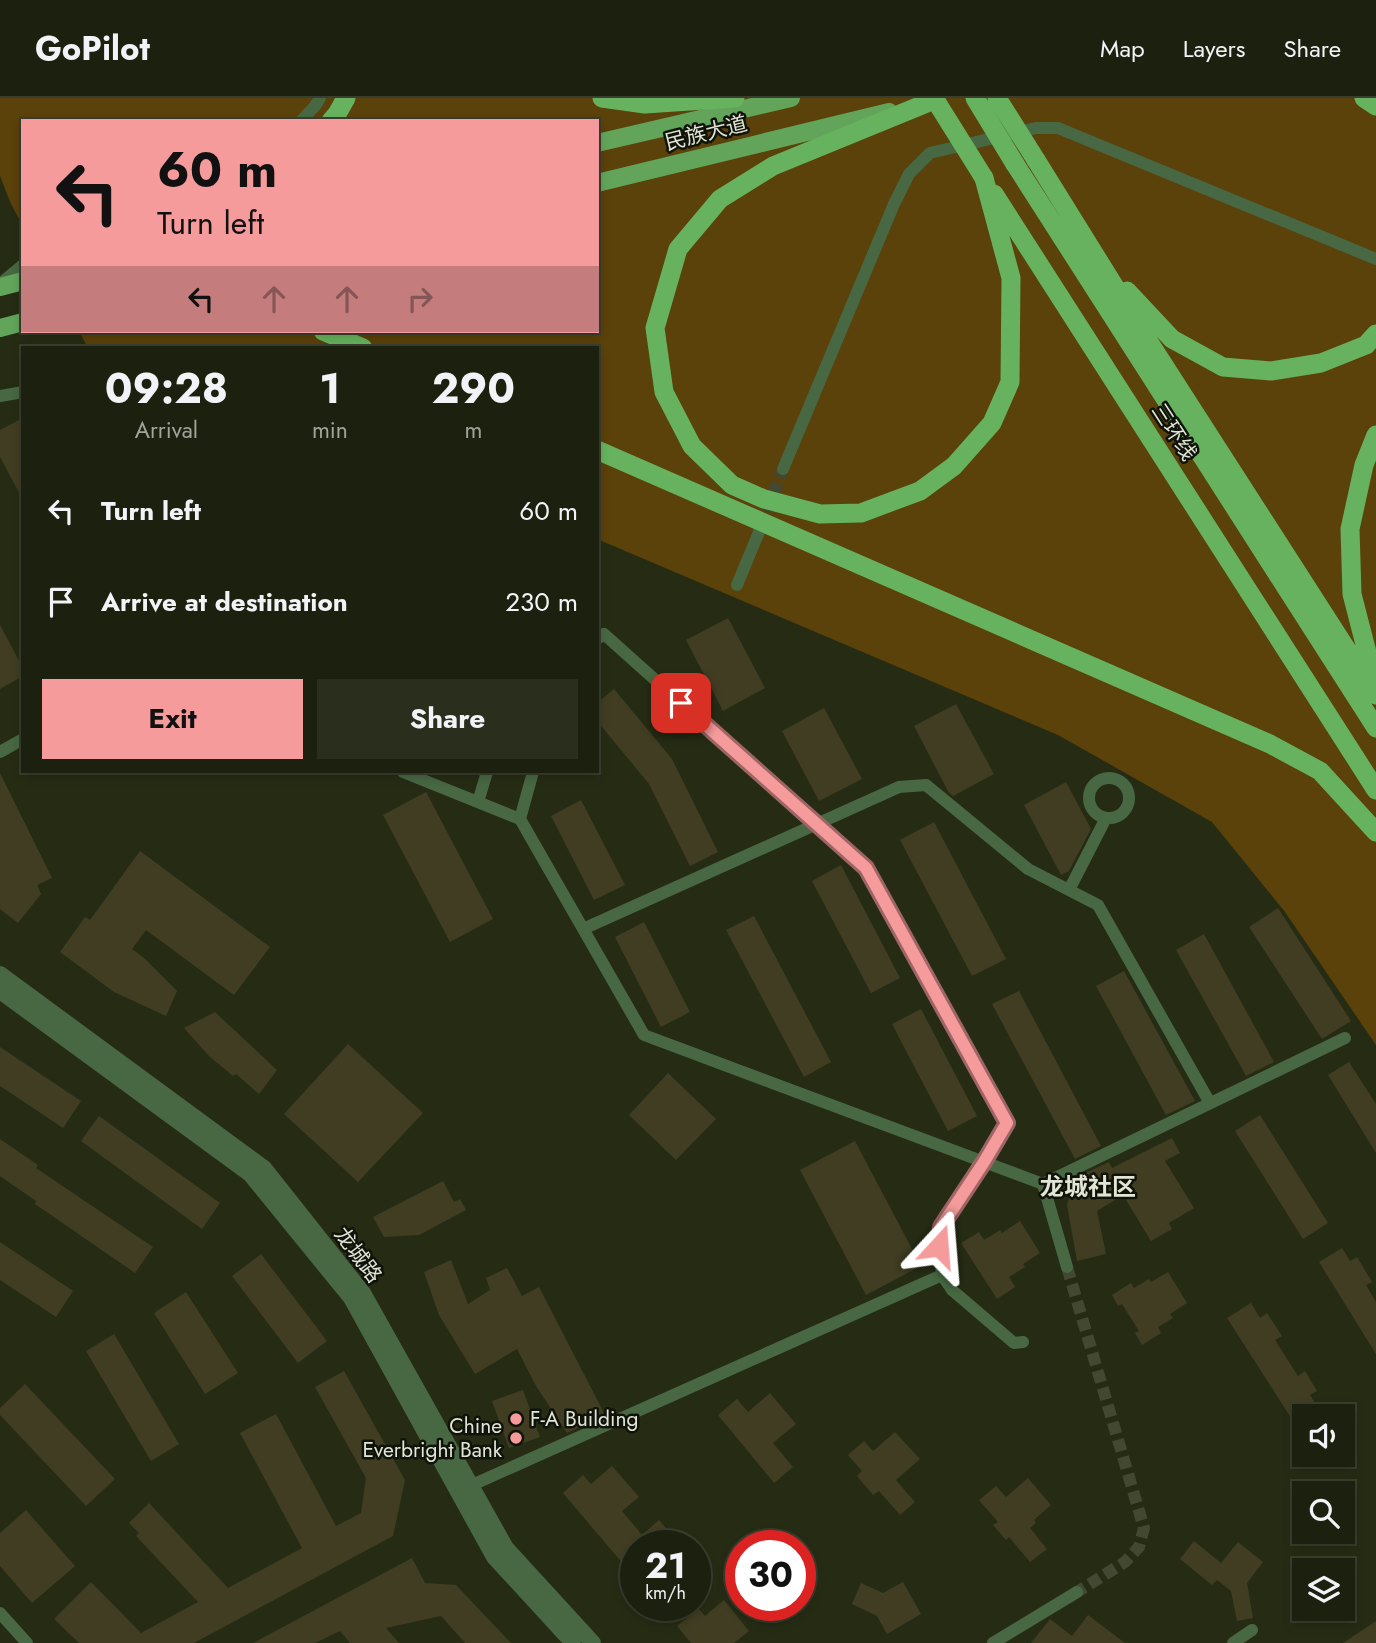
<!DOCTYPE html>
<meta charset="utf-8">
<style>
body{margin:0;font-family:Jost,"Noto Sans SC",sans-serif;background:#292e1d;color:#f1f3f6;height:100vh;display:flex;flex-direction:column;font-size:26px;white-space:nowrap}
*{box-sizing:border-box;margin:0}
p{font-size:23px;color:#a0a39e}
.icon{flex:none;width:38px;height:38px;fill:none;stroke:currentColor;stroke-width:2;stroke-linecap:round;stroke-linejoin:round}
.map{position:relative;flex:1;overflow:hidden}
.panel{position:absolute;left:21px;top:248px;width:578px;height:427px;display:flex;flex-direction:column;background:#1c210f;border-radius:0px;box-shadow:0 4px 10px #0003,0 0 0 2px #3a3e2f}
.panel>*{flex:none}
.banner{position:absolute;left:21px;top:21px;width:578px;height:214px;border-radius:0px;box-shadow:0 4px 10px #0003,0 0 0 2px #3a3e2f;background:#f59b9b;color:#111;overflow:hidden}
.tools{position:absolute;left:1292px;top:1306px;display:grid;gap:14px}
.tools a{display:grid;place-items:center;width:63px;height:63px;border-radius:0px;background:#1c210f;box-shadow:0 4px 10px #0003,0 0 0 2px #3a3e2f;font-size:35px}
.speed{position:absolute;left:620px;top:1432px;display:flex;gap:14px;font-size:35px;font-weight:700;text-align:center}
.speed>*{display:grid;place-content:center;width:91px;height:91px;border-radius:50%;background:#1c210f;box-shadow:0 4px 10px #0003,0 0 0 2px #3a3e2f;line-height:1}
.speed small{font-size:18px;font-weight:400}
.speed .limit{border:10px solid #d22;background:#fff;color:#111}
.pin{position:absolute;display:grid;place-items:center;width:60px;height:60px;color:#fff;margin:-30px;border-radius:14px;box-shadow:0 4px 10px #0006}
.me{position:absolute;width:77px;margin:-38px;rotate:19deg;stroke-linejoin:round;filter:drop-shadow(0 0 5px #0008)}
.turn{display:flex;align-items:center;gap:24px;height:147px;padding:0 21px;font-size:32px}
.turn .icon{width:91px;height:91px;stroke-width:2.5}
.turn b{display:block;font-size:49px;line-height:60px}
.lanes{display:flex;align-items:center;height:66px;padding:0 21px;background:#0003;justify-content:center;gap:35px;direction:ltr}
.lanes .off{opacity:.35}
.eta{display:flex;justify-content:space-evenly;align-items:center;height:119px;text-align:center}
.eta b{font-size:42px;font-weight:700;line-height:49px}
.cta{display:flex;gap:14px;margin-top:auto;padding:14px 21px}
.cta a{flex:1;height:80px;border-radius:0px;background:#f59b9b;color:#111;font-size:28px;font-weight:700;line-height:80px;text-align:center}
.cta a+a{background:#292e1d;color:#f1f3f6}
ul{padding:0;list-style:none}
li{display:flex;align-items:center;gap:21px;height:91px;padding:0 21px}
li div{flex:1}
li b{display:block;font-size:26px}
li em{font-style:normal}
header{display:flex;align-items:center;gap:42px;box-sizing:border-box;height:98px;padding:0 35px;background:#1c210f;border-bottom:2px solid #3a3e2f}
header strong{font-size:33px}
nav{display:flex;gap:38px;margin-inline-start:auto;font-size:24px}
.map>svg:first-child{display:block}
</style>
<header>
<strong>GoPilot</strong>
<nav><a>Map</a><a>Layers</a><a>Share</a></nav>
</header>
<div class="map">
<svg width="1376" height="1545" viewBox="0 0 1376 1545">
<rect width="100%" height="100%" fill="#262c14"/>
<!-- green -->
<path fill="#5b410a" d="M0,0H1376V947L1285,814L1212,724L1058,637L597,441V250H88L79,233H597V23H23V128L11,106L0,78Z"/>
<!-- building -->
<path fill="#403d22" d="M23,320V402L0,359V332Z
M728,520L765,590L723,613L686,542Z
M0,527L23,570V578L0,591Z
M614,591L672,661L718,754L690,768L649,686L597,623V605Z
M956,606L994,676L953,698L949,695L914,628Z
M824,610L862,681L819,703L782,633Z
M0,675L52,780L37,787L41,796L18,825L0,811Z
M1066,684L1091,731L1069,773L1061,777L1024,707Z
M426,694L493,821L450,844L383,717Z
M581,702L625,787L594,802L551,718Z
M934,724L1006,861L972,878L900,742Z
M140,753L270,849L234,897L146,832L132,851L144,860L177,893L166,918L114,894L60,854L85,819L90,822Z
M841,767L900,880L871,895L812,783Z
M1278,810L1351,923L1322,941L1249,829Z
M754,818L831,964L804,979L726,832Z
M644,824L690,914L661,929L615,839Z
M1204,836L1274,964L1246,978L1176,852Z
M1124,873L1195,1003L1166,1017L1096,888Z
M1019,893L1101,1048L1075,1061L992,906Z
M921,911L977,1018L948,1033L892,926Z
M215,914L277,972L259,996L236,976L233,978L209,958L184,930Z
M348,946L423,1015L358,1084L284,1016Z
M0,949L81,1003L63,1030L0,988Z
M1349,964L1376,1006V1055L1328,977Z
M668,975L716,1021L676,1062L629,1017Z
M1260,1017L1328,1125L1303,1141L1235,1033Z
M99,1018L220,1105L202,1131L81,1043Z
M1172,1040L1180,1055L1165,1063L1194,1110L1169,1125L1172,1131L1151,1143L1123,1097L1097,1113L1106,1156L1077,1163L1067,1107L1070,1097L1086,1082L1083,1076L1109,1064L1112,1070Z
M0,1041L38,1067L36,1070L153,1149L135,1175L35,1106L36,1103L0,1078Z
M855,1043L921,1168L866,1197L800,1072Z
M443,1083L454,1104L460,1101L466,1112L419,1137L384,1139L373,1119Z
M1020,1123L1040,1155L1023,1166L1025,1169L1009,1179L1015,1189L997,1201L961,1145L979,1134L984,1142L1000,1132L1002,1135Z
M0,1144L73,1193L56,1219L0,1182Z
M1342,1150L1350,1163L1357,1159L1372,1184L1366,1187L1376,1204V1256L1319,1164Z
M261,1156L327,1243L298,1265L232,1178Z
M451,1162L468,1206L490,1192L486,1180L507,1170L522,1198L539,1189L605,1317L567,1335L536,1288L517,1251L475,1276L439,1217L424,1174Z
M1168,1174L1187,1205L1170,1216L1173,1220L1158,1229L1161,1235L1142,1247L1135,1235L1139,1233L1122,1206L1118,1208L1112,1197L1131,1185L1134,1190L1149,1181L1151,1184Z
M186,1194L238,1275L205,1296L154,1215Z
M1251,1205L1260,1220L1267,1215L1282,1238L1275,1242L1298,1278L1305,1273L1317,1293L1310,1297L1319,1311L1308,1318H1304V1321L1295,1326L1227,1220Z
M114,1236L179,1346L151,1363L86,1253Z
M344,1273L405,1382L393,1438L194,1545H79L54,1521L91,1484L141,1535L198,1504L136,1438L139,1435L129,1425L149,1405L228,1490L302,1450L240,1335L276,1316L336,1428L361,1415L366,1380L315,1289Z
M25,1286L115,1381L86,1408L0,1317V1310Z
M523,1292L540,1339L509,1350L492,1303Z
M770,1295L796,1326L773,1345L793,1369L774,1385L718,1317L737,1301L748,1314Z
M895,1334L920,1361L896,1382L915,1404L900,1417L879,1393L873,1397L857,1378L862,1373L848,1357L864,1343L873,1353Z
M612,1368L639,1399L622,1413L642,1437L659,1422L680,1447H635V1480L563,1395L583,1377L591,1386Z
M1028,1380L1051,1407L1034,1422L1036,1425L1030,1430L1047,1451L1030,1464L1009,1439L1006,1442L993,1427L998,1424L979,1402L996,1388L1006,1399Z
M26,1412L75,1468L32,1505L0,1468V1435Z
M1194,1443L1221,1465L1238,1444L1263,1464L1247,1485L1253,1520L1237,1523L1231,1493L1217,1482L1212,1487L1180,1461Z
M412,1460L425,1485L456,1487L511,1545H465L441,1518L386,1530L399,1545H350L340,1533L315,1545H253Z
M903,1484L921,1516L887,1536L877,1518L852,1506L861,1485L883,1495Z
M724,1502L749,1533L734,1545H691L677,1528L699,1511L705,1518Z
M1088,1517L1125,1545H1031L1050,1521L1072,1538Z
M1376,1523V1545H1343Z"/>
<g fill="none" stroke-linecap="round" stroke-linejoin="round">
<!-- minor-tunnel -->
<path stroke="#424831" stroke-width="12" stroke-dasharray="12 6" stroke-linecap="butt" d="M760,430L783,371
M1067,1169L1144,1430L1139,1449L1125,1464L1077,1494"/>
<!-- minor -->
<path stroke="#476843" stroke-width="12" d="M301,23L315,8L320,0
M0,186L23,167
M0,298L23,294
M783,371L894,106L909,76L930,55L1036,30H1058L1376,161
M737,487L759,434
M597,541L604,536L865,770L1007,1025L984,1064L941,1129L939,1148L942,1177L952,1192L1014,1245L1023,1244
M0,654L23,641
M403,674L520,721L644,937L1043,1086L1067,1169
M1089 700a20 20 0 1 1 40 0a20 20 0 1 1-40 0Z
M478,704L487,674
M520,721L533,674
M1069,792L1106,720
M583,831L899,689L926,687L1028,771L1098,807L1210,1005
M1043,1086L1345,940
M472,1387L942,1177
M0,1515L27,1545
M993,1545L1077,1494
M1233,1545L1252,1532"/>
<!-- tertiary -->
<path stroke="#476843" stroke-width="16" d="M0,876L264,1070L363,1195L506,1450L593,1545
M0,893L250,1076L351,1200L494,1459L573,1545"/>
<!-- primary -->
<path stroke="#62a55a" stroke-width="18" d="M597,45L791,0
M597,85L889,14
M0,189L23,183
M0,230L23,224"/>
<!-- trunk -->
<path stroke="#66b25e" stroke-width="19" d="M602,0L645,6L735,0
M1364,0L1376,8
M927,5L773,68L720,101L678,151L655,230L664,294L692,348L732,387L764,401L820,416L861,415L920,393L954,368L992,325L1010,284L1011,180L984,80
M331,23L337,16L346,0
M1036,62L1149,244L1376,597
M1015,66L1376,630
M994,96L1376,692
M1127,193L1172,241L1223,269L1271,273L1321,265L1366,247L1376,236
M323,233L363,250
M1376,337L1364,367L1350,431L1352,496L1370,566L1376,578
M597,352L1270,646L1320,673L1376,734"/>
<!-- trunk-bridge -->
<path stroke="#66b25e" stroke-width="19" d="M934,0L984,80
M975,0L1015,66
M997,0L1036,62"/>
</g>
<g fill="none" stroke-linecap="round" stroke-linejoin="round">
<defs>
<path id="route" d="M681,605L866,770L1007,1025L984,1064L941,1129L939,1148"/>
</defs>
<!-- route casing -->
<use href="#route" stroke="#9f6565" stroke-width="18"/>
<!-- route -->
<use href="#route" stroke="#f59b9b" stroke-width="12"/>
</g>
<!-- markers -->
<g fill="#f59b9b" stroke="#101309" stroke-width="2.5">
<circle cx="516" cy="1321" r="7"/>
<circle cx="516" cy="1340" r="7"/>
</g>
<g text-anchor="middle" stroke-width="5" stroke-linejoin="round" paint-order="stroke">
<!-- street labels -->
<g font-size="21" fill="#e0e5d6" stroke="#101309">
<text transform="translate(706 35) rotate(-14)" y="7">民族大道</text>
<text transform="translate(1174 334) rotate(57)" y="7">三环线</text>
<text transform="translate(358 1157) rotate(53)" y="7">龙城路</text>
</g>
<!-- poi labels -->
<g font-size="21" fill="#e0e5d6" stroke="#101309" text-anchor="start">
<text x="530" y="1328">F-A Building</text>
<text x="502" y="1335" text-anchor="end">Chine<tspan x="502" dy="24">Everbright Bank</tspan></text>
</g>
<!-- quarter labels -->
<g font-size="24" font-weight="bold" fill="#e0e5d6" stroke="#101309">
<text x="1088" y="1097">龙城社区</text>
</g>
</g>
</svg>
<div class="tools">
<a><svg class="icon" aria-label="sound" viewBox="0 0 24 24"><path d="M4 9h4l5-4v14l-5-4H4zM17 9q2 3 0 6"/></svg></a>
<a><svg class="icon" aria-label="search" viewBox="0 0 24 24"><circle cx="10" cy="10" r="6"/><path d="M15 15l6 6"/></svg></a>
<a><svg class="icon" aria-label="layers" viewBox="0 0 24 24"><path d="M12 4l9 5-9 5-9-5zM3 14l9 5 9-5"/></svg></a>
</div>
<div class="speed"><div>21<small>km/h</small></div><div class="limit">30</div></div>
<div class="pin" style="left:681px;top:605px;background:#d93025"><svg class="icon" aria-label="arrive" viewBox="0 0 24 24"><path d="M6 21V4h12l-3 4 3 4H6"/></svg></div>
<svg class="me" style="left:939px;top:1148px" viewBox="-20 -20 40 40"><path d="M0-17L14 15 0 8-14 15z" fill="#f59b9b" stroke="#fff" stroke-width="4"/></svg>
<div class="banner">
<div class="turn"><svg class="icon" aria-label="left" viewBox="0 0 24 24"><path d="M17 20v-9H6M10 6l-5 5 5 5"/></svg><div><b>60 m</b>Turn left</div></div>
<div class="lanes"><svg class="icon" aria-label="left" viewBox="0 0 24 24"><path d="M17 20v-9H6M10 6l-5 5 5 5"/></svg><svg class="icon off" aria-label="ahead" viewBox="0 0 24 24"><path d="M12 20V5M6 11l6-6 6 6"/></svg><svg class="icon off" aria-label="ahead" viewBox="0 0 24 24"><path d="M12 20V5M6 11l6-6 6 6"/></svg><svg class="icon off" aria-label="right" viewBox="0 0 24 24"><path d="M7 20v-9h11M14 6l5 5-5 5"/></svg></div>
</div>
<section class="panel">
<div class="eta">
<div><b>09:28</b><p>Arrival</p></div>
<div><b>1</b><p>min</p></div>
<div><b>290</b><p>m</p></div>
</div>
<ul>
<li><svg class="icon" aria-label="left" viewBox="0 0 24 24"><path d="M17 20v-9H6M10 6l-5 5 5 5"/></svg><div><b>Turn left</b></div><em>60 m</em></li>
<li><svg class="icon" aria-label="arrive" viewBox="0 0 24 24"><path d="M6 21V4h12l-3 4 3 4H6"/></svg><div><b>Arrive at destination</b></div><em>230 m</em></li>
</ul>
<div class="cta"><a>Exit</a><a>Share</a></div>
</section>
</div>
